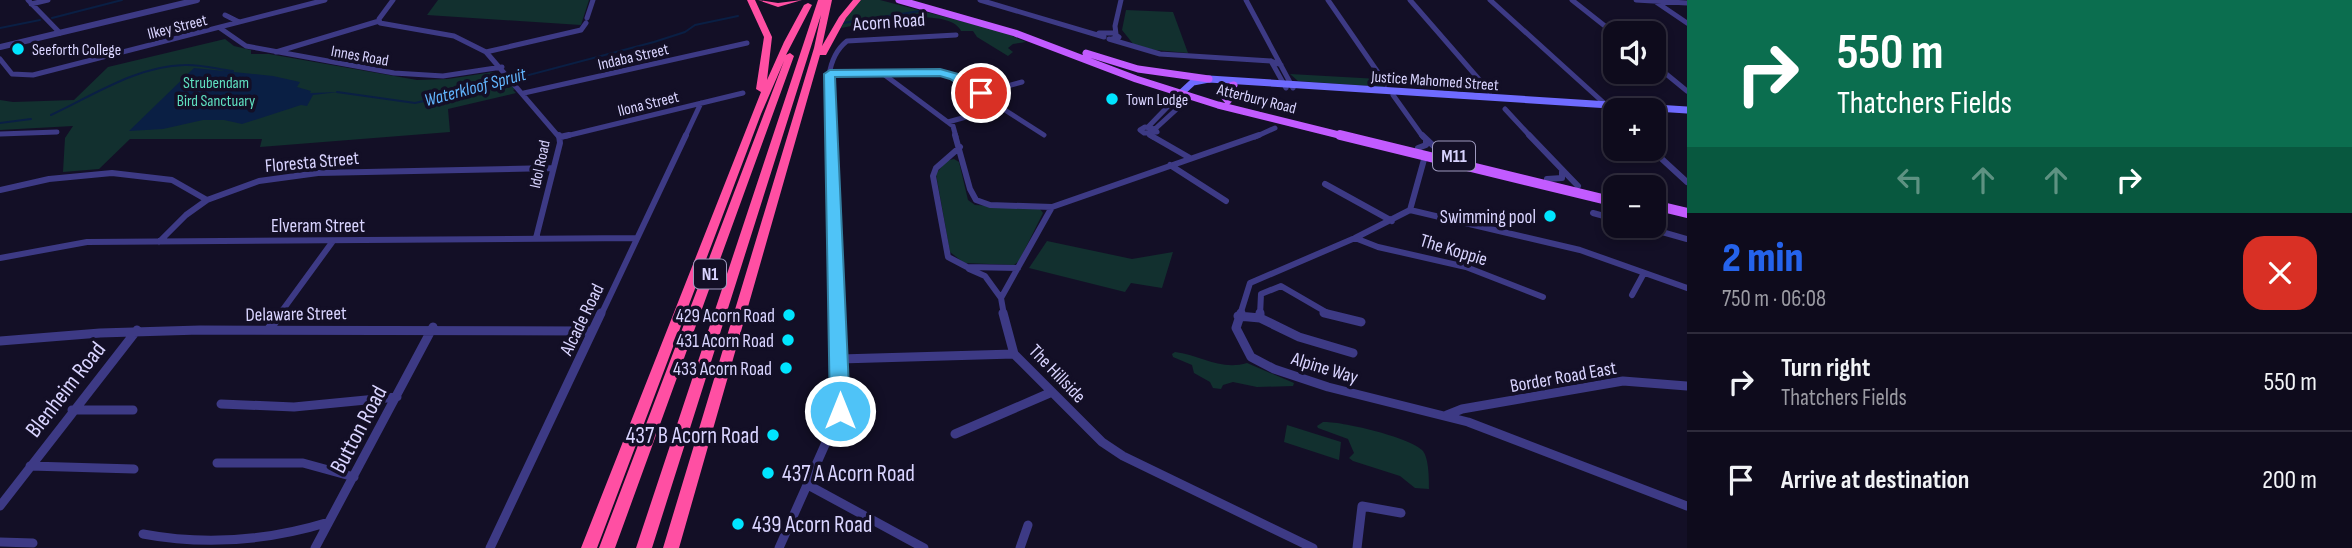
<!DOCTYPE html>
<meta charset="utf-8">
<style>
body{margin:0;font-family:"Sofia Sans Condensed",sans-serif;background:#1c1929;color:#f1f3f6;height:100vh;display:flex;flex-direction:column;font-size:26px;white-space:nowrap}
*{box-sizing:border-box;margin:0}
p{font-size:23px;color:#9b9ba3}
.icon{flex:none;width:38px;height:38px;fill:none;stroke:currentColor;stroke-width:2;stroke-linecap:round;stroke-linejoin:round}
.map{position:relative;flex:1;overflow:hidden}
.drawer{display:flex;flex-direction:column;background:#0e0b1c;width:665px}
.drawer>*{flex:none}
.guide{background:#0b6e4f;color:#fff;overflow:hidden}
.buttons{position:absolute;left:1603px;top:21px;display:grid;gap:14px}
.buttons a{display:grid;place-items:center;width:63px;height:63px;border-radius:14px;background:#0e0b1c;box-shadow:0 4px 10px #0003,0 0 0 2px #2e2b3b;font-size:35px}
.pin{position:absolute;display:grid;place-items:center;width:60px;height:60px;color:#fff;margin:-30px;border:4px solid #fff;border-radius:50%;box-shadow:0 2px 7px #0007}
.me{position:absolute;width:77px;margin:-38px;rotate:0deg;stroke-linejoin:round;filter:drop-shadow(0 0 5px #0008)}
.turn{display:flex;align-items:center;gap:24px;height:147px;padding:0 35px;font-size:32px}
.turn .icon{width:91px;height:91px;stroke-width:2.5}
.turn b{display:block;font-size:49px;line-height:60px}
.lanes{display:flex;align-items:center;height:66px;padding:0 35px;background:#0003;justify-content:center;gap:35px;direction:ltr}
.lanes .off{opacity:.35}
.round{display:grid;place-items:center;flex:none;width:74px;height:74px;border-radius:21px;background:#1c1929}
.summary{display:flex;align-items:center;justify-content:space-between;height:119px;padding:0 35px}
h1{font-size:42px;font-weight:800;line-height:52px;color:#2563eb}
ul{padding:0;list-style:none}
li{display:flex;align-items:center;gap:21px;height:98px;padding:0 35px;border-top:2px solid #2e2b3b}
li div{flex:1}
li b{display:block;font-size:26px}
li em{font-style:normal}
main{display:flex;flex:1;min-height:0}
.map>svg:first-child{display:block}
</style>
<main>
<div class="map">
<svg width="1687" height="548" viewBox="0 0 1687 548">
<rect width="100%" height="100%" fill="#130f26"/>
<!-- green -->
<path fill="#12302f" d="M438,0H589L581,25L427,15Z
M860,0H880L1003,32L1026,42L1013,44L1008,48L1013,52L1008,56L977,37L973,31H961C949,5 865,24 841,28L842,23Z
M1126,10L1173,12L1188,53L1155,50L1134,45L1122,30Z
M225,39L234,46L251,50V54H269L417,80L448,79L493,72L502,75L516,89L513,90L516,93L448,109L450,132L260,147L262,139H130L99,169L63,172L65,138L73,126L0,130V100L13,102L74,100L108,67Z
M1290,74L1379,79L1384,87L1298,81Z
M954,159L959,162L968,200L975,205L1040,209L1043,213L1019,261L1014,265L964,263L950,252L936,174L946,161Z
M1047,241L1132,259L1173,252L1162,288L1131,283L1125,292L1029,268Z
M1175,352C1200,355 1221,371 1247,363L1294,383L1293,386L1257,387L1233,382L1223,385L1221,389L1213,388L1210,382L1194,373L1192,365L1173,357L1172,354Z
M1323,422C1341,421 1413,438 1423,451C1429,459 1429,480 1429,489L1415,488L1400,476L1353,461L1349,458L1354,453L1348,439L1318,428L1317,426Z
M1287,425L1341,442L1339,460L1284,442Z"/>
<!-- water -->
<path fill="#0a1f44" d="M194,68L273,76L300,82L297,87L311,91L310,93L339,92L313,95L307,106L301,105L242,124L224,120H203L163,129L129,131Z"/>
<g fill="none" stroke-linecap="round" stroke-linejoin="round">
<!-- stream -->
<path stroke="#0a1f44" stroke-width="2" d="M52,18L122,0
M843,23L920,11
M0,28L40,20
M487,86L654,42L685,32L695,25L738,16
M337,92L415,103L477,89
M51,115C92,96 137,66 184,65C200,64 217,69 233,71
M0,123L31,119"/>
<!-- minor-far2 -->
<path stroke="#3d3a85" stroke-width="5" d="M28,0L60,33
M393,0L379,19L380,23L454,36L486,52L559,137
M980,0L1104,37
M1246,0L1293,88
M1328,0L1386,84
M1410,0L1490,92
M1490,0L1615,113
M1572,0L1615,34
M1636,0L1687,3
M1656,2L1687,23
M31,4L48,0
M225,15L239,22
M587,18L593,0
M220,28L246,46L394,73L443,76L502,67
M1099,33H1113L1119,37L1112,39
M1116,34L1115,26L1121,0
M1109,39L1160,54L1271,61L1281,65
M276,52L379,21
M486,52L581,30L586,23
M0,59L12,74L33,75L325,0
M1271,61L1286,88
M1654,64L1687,91
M882,73L953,126L956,137
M829,74L933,72L950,75L1044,135
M524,93L747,43
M981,93L1022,82
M1393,95L1423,137
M1505,109L1531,137
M948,122L1002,107
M1145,127L1155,129L1157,132L1144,133L1140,130Z
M1148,127L1180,94
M1155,129L1190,97
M0,134L57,132
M1149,134L1153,137
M562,137L743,93
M685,137L701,103
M830,137C829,106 820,62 847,41L956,35
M1255,137L1275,128"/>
<!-- minor-far1 -->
<path stroke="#3d3a85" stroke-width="6" d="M830,135L837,315
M955,135L970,189L976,200L990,205L1052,207
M1150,135L1190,158
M1422,135L1441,153
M1529,135L1578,186
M560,137L569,135
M960,147L936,168L933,176L948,257L967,267L1018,268
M1418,148L1426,145V140
M1651,149L1687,182
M1170,165L1226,201
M1547,179L1562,178V172
M1325,184L1392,221
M0,190L49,179L112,173L172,180L207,200L259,181L318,173L553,168
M1410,210L1580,250L1687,288
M1593,213L1615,219
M1641,226L1687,239
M536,238L560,143L559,135
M1355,238L1378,247L1466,267L1543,297
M159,242L186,215L207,200
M0,258L87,242L637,238
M969,269L985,276L1001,298
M1632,295L1644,273
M279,315L333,241
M601,315L686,135
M1004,315L1001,298L1052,207L1259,135
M1240,315L1250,283L1355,238L1410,210L1425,156
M1260,315L1261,294L1281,286L1331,315"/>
<!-- minor -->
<path stroke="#3d3a85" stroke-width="9" d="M1003,313L1014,354L1102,442L1123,456L1313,548
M1241,313L1236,328L1251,357L1274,369L1328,387L1468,422L1687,506
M1324,313L1361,322
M1238,316L1260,318L1299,337L1353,353
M1260,318V313
M269,329L281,313
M0,341L100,333L200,330L592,331
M840,359L1014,354
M221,404L294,407L397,397
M72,410H133
M1447,415L1462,409L1623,381L1687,386
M955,434L1052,392
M217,463H303L354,477
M30,466L134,469
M808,485L924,548
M0,506L137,330
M143,534C207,546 267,541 329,522
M0,542L33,543
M315,548L433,327
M490,548L601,313
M779,548L840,411L836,313
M1020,548L1028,525
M1357,548L1362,506L1401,513"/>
<!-- tertiary -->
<path stroke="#3d3a85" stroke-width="6" d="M0,47L197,0"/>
<!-- secondary -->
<path stroke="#6f6bff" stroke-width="7" d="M1180,94L1193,82L1209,79L1687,110"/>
<!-- primary-far1 -->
<path stroke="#c25bff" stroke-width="7" d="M899,0L1015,33L1136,79L1218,105L1347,137
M1086,53L1138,69L1209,79
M1228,101L1220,92L1223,88L1234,85"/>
<!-- primary -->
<path stroke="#c25bff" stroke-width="10" d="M1340,135L1615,202
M1654,205L1687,213"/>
<!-- motorway -->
<path fill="#ff4fa3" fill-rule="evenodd" d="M747,0H755L772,37L767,80L784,42L804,5L808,3L812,5L786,55L790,53L794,56L615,548H599L784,61L761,114L597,548H581L761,92L756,89L764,37Z
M758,0L778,3L802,0L778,7Z
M818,0H832L822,46L839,17L853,0H861L846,18L826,55H820L679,548H663L814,48L821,15L652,548H636Z"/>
</g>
<!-- route -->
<path fill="#4fc3f7" stroke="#337fa1" stroke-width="2" d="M940,69L958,74L987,93L977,96L950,79L940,76L835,77L850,411L847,416H833L830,411L824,74L830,70Z"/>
<!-- markers -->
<g fill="#00e5ff" stroke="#130f26" stroke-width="2.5">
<circle cx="18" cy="49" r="7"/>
<circle cx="1112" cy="99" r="7"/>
<circle cx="1550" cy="216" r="7"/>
<circle cx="789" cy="315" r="7"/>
<circle cx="788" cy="340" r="7"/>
<circle cx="786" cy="368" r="7"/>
<circle cx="773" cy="435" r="7"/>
<circle cx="768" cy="473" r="7"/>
<circle cx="738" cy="524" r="7"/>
</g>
<g text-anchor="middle" stroke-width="7" stroke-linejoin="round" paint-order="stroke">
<!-- far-street labels -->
<g font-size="16" fill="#d9d4ff" stroke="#130f26">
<text transform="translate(177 26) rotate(-14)" y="6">Ilkey Street</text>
<text transform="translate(360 55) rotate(10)" y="6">Innes Road</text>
<text transform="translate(633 56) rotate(-13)" y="6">Indaba Street</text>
<text transform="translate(1435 80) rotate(4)" y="6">Justice Mahomed Street</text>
<text transform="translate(1257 98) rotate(14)" y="6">Atterbury Road</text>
<text transform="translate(648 103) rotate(-14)" y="6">Ilona Street</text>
<text transform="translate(539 164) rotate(-78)" y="6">Idol Road</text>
</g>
<!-- far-poi labels -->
<g font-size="16" fill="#d9d4ff" stroke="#130f26" text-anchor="start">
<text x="32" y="55">Seeforth College</text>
<text x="1126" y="105">Town Lodge</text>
</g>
<!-- far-park labels -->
<g font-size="16" fill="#5fe0c0" stroke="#130f26">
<text x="216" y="88">Strubendam<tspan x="216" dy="18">Bird Sanctuary</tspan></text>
</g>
<!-- far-water labels -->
<g font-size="18" font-style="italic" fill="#62b6ff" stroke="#130f26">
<text transform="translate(475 87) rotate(-15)" y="6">Waterkloof Spruit</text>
</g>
<!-- shield labels -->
<g fill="#130f26" stroke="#9e99be" stroke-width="2">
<rect x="1433" y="141.5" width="42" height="29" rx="5"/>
<rect x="694" y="259.5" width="32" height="29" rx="5"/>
</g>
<g font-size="18" font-weight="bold" fill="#d9d4ff">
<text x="1454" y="162">M11</text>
<text x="710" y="280">N1</text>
</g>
<!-- street labels -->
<g font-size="19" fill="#d9d4ff" stroke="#130f26">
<text transform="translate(889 21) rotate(-4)" y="7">Acorn Road</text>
<text transform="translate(312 161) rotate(-5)" y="7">Floresta Street</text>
<text x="318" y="232">Elveram Street</text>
<text transform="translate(1454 249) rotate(17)" y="7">The Koppie</text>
<text transform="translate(296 313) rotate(-1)" y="7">Delaware Street</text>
<text transform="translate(581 319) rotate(-64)" y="7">Alcade Road</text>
<text transform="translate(1325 367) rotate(17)" y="7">Alpine Way</text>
<text transform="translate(1058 373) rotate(46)" y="7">The Hillside</text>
<text transform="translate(1563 376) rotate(-10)" y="7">Border Road East</text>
</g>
<!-- poi labels -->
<g font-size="19" fill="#d9d4ff" stroke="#130f26" text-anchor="end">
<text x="1536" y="223">Swimming pool</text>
<text x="775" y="322">429 Acorn Road</text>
<text x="774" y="347">431 Acorn Road</text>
<text x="772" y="375">433 Acorn Road</text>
</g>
<!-- near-street labels -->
<g font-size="23" fill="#d9d4ff" stroke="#130f26">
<text transform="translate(65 389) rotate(-52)" y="8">Blenheim Road</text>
<text transform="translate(358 429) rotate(-62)" y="8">Button Road</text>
</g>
<!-- near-poi labels -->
<g font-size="23" fill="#d9d4ff" stroke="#130f26" text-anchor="start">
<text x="759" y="443" text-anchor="end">437 B Acorn Road</text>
<text x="782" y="481">437 A Acorn Road</text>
<text x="752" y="532">439 Acorn Road</text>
</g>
</g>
</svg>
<div class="buttons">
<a><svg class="icon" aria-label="sound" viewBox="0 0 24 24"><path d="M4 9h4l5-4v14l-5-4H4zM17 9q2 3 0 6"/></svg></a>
<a>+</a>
<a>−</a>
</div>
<div class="pin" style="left:981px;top:93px;background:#d93025"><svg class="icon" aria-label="arrive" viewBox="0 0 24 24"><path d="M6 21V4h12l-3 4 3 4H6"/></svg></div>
<svg class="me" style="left:840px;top:411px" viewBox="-20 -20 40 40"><circle r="17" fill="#4fc3f7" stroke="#fff" stroke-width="3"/><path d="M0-11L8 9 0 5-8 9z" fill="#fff"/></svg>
</div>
<section class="drawer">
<div class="guide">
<div class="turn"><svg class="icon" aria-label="right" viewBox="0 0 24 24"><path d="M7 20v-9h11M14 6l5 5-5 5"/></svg><div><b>550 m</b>Thatchers Fields</div></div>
<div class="lanes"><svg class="icon off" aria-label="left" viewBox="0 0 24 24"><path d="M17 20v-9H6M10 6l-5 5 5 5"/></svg><svg class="icon off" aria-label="ahead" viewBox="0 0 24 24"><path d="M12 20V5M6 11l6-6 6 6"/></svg><svg class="icon off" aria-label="ahead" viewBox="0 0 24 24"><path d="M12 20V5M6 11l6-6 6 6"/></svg><svg class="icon" aria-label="right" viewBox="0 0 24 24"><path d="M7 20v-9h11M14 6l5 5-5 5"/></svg></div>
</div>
<div class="summary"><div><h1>2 min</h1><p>750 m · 06:08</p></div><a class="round" style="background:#d93025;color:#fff"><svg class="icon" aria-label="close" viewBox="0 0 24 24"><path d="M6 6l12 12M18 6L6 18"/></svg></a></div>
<ul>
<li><svg class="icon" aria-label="right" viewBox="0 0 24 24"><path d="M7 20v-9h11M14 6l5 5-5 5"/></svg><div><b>Turn right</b><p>Thatchers Fields</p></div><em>550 m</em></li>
<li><svg class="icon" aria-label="arrive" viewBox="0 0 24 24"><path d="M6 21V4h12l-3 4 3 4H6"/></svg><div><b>Arrive at destination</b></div><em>200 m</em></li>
</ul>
</section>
</main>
